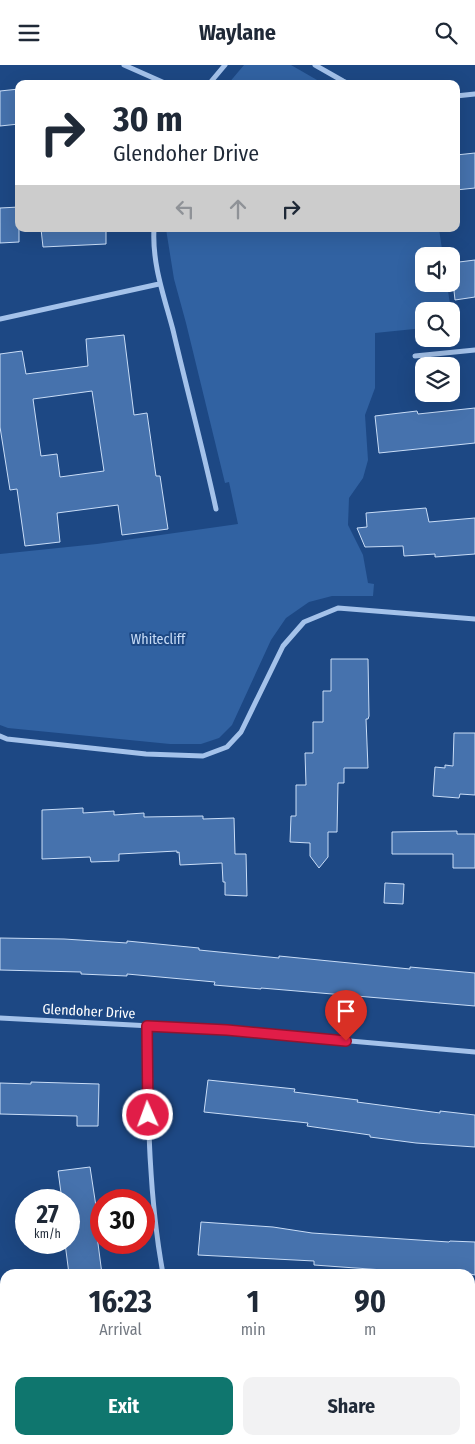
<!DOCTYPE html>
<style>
body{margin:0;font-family:"Fira Sans Condensed",sans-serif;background:#f2f2f3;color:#1f2937;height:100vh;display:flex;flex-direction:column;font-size:19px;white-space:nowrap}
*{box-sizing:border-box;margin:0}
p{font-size:16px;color:#747a83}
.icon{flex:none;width:28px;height:28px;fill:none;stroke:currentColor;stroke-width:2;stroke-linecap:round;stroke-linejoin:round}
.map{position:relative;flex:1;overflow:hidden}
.drawer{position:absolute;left:0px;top:1204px;width:475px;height:176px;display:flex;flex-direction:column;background:#fff;border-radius:15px 15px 0 0;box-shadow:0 5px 20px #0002}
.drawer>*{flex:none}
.guide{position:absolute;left:15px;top:15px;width:445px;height:152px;border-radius:10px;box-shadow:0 5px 20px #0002;background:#fff;color:#1f2937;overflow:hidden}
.controls{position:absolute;left:415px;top:182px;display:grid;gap:10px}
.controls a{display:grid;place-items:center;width:45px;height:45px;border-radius:10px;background:#fff;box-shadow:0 5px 20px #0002;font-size:25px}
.speed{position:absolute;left:15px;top:1124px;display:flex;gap:10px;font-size:25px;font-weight:700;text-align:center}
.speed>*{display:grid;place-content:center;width:65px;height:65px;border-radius:50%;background:#fff;box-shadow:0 5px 20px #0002;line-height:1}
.speed small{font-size:12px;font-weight:400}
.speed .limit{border:8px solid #d22;background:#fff;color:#111}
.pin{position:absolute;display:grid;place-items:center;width:42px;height:42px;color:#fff;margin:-51px -21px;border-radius:50% 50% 50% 0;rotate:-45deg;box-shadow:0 0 5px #0007}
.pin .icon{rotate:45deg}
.me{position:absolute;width:55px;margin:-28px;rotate:358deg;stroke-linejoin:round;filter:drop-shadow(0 0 4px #0008)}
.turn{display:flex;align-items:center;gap:18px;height:105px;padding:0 15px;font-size:22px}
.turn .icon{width:65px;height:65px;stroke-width:2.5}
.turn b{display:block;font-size:35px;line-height:42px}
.lanes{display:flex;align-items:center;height:48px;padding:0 15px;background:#0003;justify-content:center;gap:25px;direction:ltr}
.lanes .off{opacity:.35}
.eta{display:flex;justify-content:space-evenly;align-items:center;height:85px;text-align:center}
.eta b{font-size:30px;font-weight:700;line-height:35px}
.cta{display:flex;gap:10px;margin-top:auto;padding:10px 15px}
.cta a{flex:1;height:58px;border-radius:10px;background:#0f766e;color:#fff;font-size:20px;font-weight:700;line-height:58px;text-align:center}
.cta a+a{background:#f2f2f3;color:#1f2937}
header{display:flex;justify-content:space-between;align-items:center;height:65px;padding:0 15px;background:#fff;font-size:22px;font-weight:700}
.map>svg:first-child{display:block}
</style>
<header><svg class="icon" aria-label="menu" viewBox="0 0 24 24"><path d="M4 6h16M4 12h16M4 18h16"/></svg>Waylane<svg class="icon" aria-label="search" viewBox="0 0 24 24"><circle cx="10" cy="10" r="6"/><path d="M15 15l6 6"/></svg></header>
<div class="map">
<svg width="475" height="1379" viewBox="0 0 475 1379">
<rect width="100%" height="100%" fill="#1d4884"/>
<!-- green -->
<path fill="#3162a2" d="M244,0H291L324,19H228Z
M166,164H439L443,191H424V219H447L451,246H424V263L375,268V323L365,350L368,395L363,413L349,433L348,460L363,490L368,518L374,519L373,531H332L309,537L286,553L271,575L232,660L219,673L201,679H170L8,663L0,660V489L97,479L238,459L229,417L225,418L186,258L174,214Z"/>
<!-- building -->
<path fill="#4672ad" stroke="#c9ddf7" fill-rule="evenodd" d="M19,24V59L0,61V26Z
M475,88V123L456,125V90Z
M19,142V177L0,178V143Z
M41,164H106V179L43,182Z
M475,195V232L455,235L451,198Z
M124,270L134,350L147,348L156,411H160L168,464L122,470L118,440L57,448L60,477L25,481L17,424L10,425L0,362V289L22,286L26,309L88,301L86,274ZM92,326L104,406L60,412L57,389L41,391L33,334Z
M475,343V378L379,388L375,351L417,346L418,349Z
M426,443L429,457L475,453V489L435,492V489L404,491L403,481L365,482L357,463L367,462L366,448Z
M331,594H368L369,651L368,654H366L368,703H344V718H338L337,767H328V792L319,803L310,791V778L290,777L291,751H296V720H306L305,688H313V657H323V626H331Z
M454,668H475V730L460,729L459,733L433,731L435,702L445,703V700L453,701Z
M83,743V748L114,746V750L144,748V752L203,751V754L234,753L235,789H246L247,831L225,830V817H223L222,798L180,800L179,787L177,788V786L119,789V796L91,797L90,792L42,794V745Z
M457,766V769H475V803H453V789H392V767Z
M385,818L404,819L403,839L384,838Z
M0,873L64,874L127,878V876L199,883V885L279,893V891L410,904V902L475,908V941L261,923V924L214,920L215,917L127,909V911L81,909V907L0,905Z
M208,1015L295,1024L294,1027L358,1035L357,1037L440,1048V1046L475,1050V1082L416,1078L370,1072V1070L307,1061L308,1058L204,1047Z
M31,1017L99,1019L98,1061H77V1051L0,1049V1018L31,1019Z
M90,1102L97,1148H94L102,1209H69L65,1178H69V1135H62L58,1106Z
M201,1157L273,1162L312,1168L449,1177L450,1176L475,1177V1210L470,1209L425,1207V1208L314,1200V1196L198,1190Z"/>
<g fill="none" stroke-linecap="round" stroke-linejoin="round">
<!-- street -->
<path stroke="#a4c2ea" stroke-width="5" d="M124,0L167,19
M315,0L343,16L349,19
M209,19L225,0
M456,31L475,29
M154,164C152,199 164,231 173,265C187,325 203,384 216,444
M0,254L159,219
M415,291L475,285
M0,671L7,674L146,689L203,691L227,682L241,667L283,581L304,557L338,543L475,554
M0,953L227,965L475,987
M147,961C148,1044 148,1127 163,1209
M470,1263H475
M186,1375L187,1379"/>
</g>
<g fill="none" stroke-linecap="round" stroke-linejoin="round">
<defs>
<path id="route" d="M148,1050L147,961L227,965L346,976"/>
</defs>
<!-- route casing -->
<use href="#route" stroke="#92132f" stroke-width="12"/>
<!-- route -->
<use href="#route" stroke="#e11d48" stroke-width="9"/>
</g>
<g text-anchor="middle" stroke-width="4" stroke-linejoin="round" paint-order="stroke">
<!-- park labels -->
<g font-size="14" fill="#c9ddf7" stroke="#1d4884">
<text x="158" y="579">Whitecliff</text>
</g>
<!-- street labels -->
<g font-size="14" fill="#fff" stroke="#1d4884">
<text transform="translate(89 946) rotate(3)" y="5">Glendoher Drive</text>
</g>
</g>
</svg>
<div class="controls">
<a><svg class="icon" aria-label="sound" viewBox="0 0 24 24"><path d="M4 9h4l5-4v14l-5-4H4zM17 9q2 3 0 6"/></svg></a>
<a><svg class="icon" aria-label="search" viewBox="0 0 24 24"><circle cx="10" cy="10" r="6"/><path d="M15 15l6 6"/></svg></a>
<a><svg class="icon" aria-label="layers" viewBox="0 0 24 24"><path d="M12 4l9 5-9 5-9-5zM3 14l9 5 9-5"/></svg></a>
</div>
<div class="speed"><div>27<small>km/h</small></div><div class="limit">30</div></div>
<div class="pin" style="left:346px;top:976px;background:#d93025"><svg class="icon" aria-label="arrive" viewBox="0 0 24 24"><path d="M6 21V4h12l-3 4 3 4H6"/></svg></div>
<svg class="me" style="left:148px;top:1050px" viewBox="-20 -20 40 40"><circle r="17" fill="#e11d48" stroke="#fff" stroke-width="3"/><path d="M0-11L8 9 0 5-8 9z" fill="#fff"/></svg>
<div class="guide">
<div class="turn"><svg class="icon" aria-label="right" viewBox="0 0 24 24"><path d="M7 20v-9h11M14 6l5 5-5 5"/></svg><div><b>30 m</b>Glendoher Drive</div></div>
<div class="lanes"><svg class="icon off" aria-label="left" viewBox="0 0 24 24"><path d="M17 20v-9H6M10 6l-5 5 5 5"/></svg><svg class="icon off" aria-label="ahead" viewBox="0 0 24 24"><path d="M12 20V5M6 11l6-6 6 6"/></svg><svg class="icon" aria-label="right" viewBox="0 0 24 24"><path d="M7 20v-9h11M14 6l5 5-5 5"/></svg></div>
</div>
<section class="drawer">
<div class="eta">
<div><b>16:23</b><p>Arrival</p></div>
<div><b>1</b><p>min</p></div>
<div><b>90</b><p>m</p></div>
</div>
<div class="cta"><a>Exit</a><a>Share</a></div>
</section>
</div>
